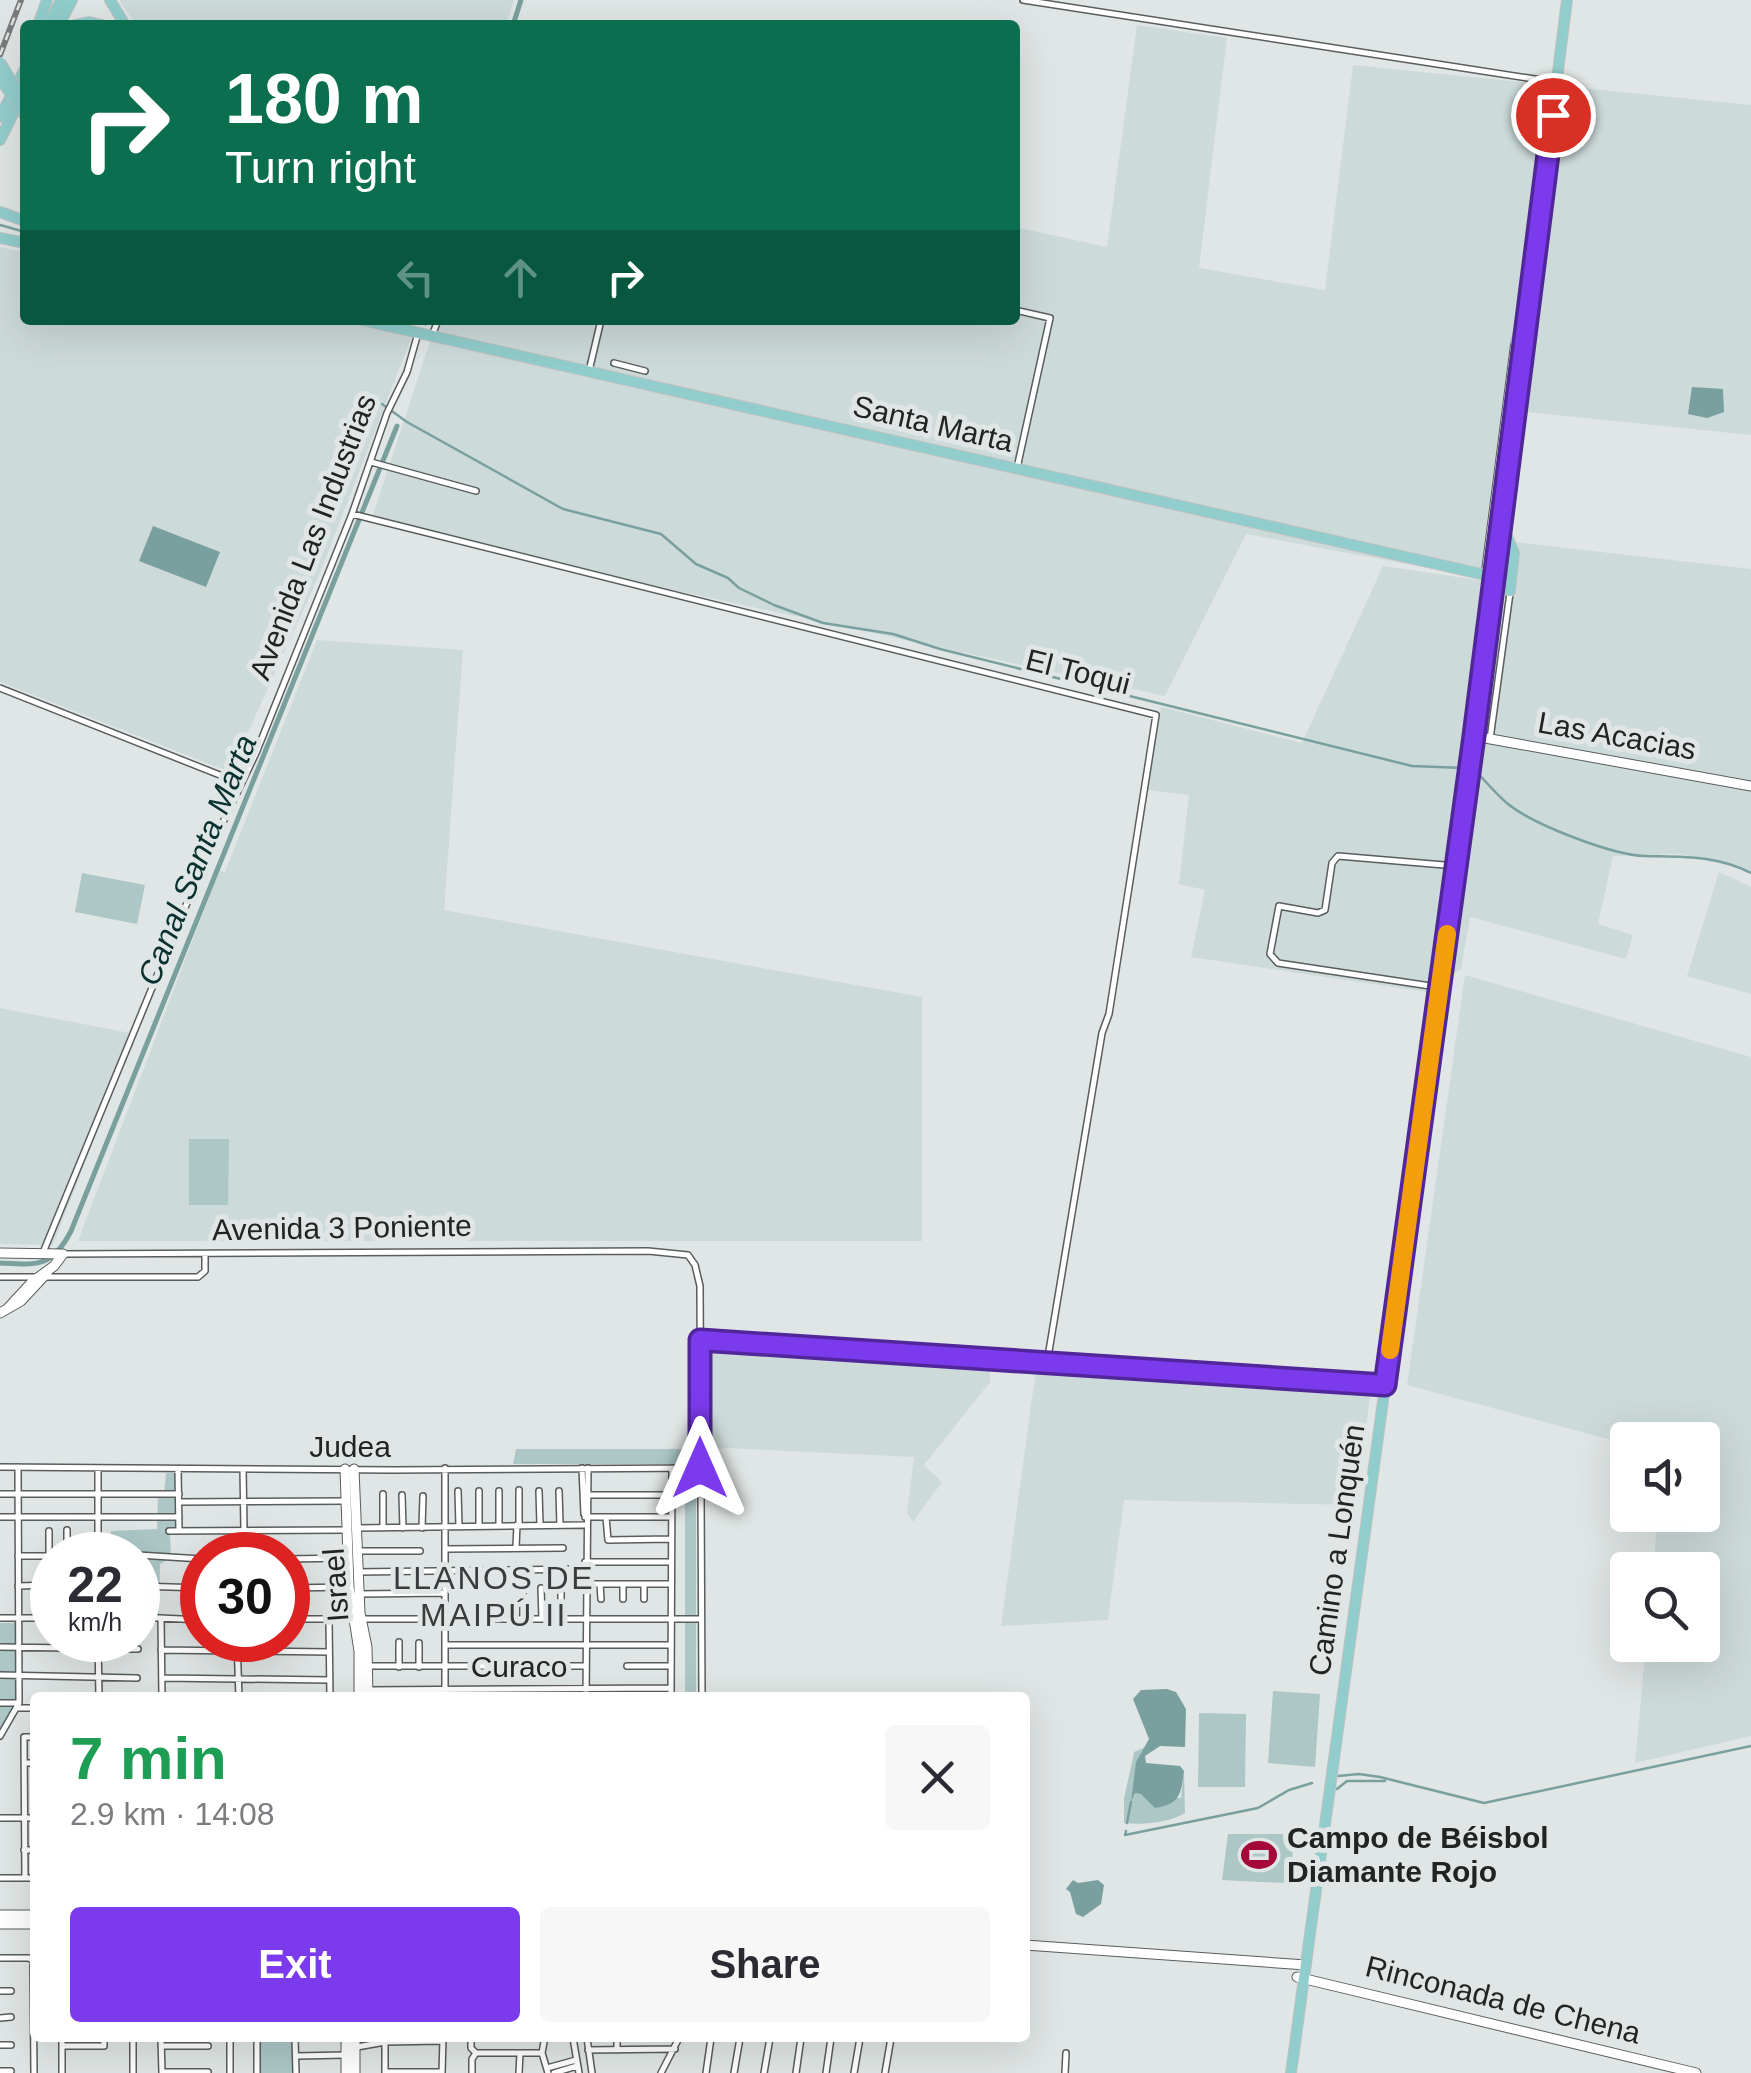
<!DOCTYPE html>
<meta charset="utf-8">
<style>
body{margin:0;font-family:Arial,sans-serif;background:#f7f7f7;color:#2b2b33;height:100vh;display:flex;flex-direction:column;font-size:38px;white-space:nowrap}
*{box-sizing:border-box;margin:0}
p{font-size:32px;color:#7c7c81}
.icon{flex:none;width:55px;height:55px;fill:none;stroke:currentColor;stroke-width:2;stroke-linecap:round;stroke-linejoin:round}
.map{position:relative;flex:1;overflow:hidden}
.panel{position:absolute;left:30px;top:1692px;width:1000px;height:350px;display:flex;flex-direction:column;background:#fff;border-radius:10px;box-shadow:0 10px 40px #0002}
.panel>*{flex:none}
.hud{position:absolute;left:20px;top:20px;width:1000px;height:305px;border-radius:10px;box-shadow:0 10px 40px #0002;background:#0b6e4f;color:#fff;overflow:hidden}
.fabs{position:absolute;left:1610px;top:1422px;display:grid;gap:20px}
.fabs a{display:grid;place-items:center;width:110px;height:110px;border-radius:10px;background:#fff;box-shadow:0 10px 40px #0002;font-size:50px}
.speed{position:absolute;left:30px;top:1532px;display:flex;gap:20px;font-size:50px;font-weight:700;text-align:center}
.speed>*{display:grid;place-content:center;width:130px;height:130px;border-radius:50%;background:#fff;box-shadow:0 10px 40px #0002;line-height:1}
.speed small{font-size:25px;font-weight:400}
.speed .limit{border:15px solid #d22;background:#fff;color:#111}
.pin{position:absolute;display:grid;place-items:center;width:85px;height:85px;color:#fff;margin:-42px;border:5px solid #fff;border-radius:50%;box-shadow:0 2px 10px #0007}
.me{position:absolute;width:110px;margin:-55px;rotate:0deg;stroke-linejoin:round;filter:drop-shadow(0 0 8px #0008)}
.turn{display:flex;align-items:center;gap:35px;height:210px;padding:0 40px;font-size:45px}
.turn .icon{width:130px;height:130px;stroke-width:2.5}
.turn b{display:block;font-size:70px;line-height:85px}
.lanes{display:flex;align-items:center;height:95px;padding:0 40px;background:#0003;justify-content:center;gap:50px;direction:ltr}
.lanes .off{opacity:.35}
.round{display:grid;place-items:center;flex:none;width:105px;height:105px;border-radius:10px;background:#f7f7f7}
.overview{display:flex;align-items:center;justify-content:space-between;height:170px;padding:0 40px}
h1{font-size:60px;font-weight:700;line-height:75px;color:#1e9e55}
.action{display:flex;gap:20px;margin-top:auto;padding:20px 40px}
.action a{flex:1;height:115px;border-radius:10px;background:#7c3aed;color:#fff;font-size:40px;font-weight:700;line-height:115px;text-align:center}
.action a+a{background:#f7f7f7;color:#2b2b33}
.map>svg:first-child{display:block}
</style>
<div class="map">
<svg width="1751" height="2073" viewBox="0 0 1751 2073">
<rect width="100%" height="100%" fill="#e0e6e5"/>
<!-- built -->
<path fill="#ccdad9" d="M119,0H514L506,25H136Z
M1137,25L1227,38L1199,268L1325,290L1353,65L1751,105V435L1507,410L1487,579L1246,534L1165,696L488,550L371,521L437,320H1015V227L1107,247Z
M0,247L25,252V320H339L412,336L320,573L230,772L0,682Z
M1505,541L1751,569V873L1716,860L1679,854L1613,856L1598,924L1633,935L1626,959L1470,917L1461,969L1427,992L1191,957L1205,890L1179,884L1189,795L1147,790L1161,707L1302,743L1383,566L1498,583Z
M317,640L463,650L444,910L922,997V1241H78L219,871L225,872Z
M1719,872L1751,887V994L1687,976Z
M1465,975L1751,1057V1736L1635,1763L1646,1645H1702V1570H1653L1658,1515H1702V1440H1628L1627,1444L1407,1385Z
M0,1008L135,1034L53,1245L0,1244Z
M707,1348L990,1363V1382L924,1465L942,1482L913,1522L907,1513L914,1457L705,1447Z
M1036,1369L1371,1389L1356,1505L1124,1500L1108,1620L1001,1626Z"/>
<!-- green -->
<path fill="#acc7c6" d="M82,873L145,885L137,924L75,912Z
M189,1139H229L228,1205H189Z
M516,1449H699V1464H513Z
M166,1473H176V1533L170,1534L171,1558L160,1564L159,1616L146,1615L149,1555H111V1531L157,1529L158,1496H164Z
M685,1475H694L696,1494V1697L685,1698Z
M0,1623H15L16,1702L0,1729Z
M1273,1691L1320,1694L1315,1767L1268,1763Z
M1199,1713L1246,1714L1245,1787H1198Z
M1148,1746L1141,1752L1132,1801L1135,1793L1181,1798L1184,1771L1185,1813C1168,1823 1143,1825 1124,1823V1798L1133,1758L1134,1752Z
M1228,1834H1293L1292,1875L1285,1883L1222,1880Z
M259,2038H292L293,2073H259Z"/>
<!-- water -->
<path fill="#79a09f" d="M1692,387L1723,389L1724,412L1707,418L1688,414Z
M153,526L220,552L206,587L139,561Z
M1167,1689L1176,1692L1186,1709L1185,1747L1160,1746L1145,1756L1146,1763L1180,1766L1184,1771C1181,1795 1180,1804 1155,1808L1141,1794L1135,1793L1131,1802L1136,1762L1149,1739L1133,1699L1141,1690Z
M1073,1880L1078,1883L1098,1880L1104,1885L1101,1904L1083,1917L1076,1914L1070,1892L1066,1889Z"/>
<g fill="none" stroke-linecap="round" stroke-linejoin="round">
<!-- stream -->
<path stroke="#79a09f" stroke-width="2.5" d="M0,225L25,232
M382,404L407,422L563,509L661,534L696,564L728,578L739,588L774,605L823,623L893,634L940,649L1412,766L1464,768
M1475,770C1486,782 1496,794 1508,804C1534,825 1612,855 1645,856C1682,857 1717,855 1751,873
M1338,1776L1359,1774L1380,1777L1484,1803L1751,1746
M1337,1789L1347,1781H1385
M1127,1823L1131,1802
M1126,1831L1125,1835L1258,1808L1289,1790L1312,1783"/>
<!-- canal -->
<path stroke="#79a09f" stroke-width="5" d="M513,25L521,0
M425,323L426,320
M0,1263C37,1265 52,1268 71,1231L397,426"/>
<defs>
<path id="street" d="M1023,0L1554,82
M1015,310L1050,318L1017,468
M432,336L438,320
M614,363L645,371
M589,371L601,320
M371,462L476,491
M352,514L1156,715L1109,1014L1102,1033L1047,1363
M0,688L240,783
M1490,739L1510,593
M1437,987L1278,963L1270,954L1279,906L1318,913L1325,910L1332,863L1338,856L1456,866
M63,1254L648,1251L688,1255L695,1265L700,1286L702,1698
M42,1255L203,864L256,753L352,514L387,413L407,372L418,333
M0,1277H198L205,1271V1255
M700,1340L1385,1385
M0,1467L393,1470L700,1468
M98,1468V1555
M445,1468V1698
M582,1468L584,1514
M178,1470L179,1531
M519,1490V1525
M458,1491L459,1526
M479,1491V1526
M499,1491V1526
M539,1491L540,1525
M559,1491L560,1525
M0,1494H179
M383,1494V1528
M402,1495L403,1528
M590,1495H672
M179,1502L346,1501
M0,1517H179
M585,1517H671
M606,1517L608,1540L671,1539
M357,1528L584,1525
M422,1528L423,1496
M67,1530V1555
M169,1531L346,1530
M516,1547L517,1525
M445,1549L563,1548
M358,1551H420
M138,1555L202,1559
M238,1555L244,1530L243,1469
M18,1556H52
M49,1556V1531
M288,1559L348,1558
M585,1562H670
M358,1572L585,1569
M585,1584H670
M600,1584L601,1599
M644,1584V1599
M18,1586L52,1585
M138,1586L202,1588
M288,1588L349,1587
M541,1588L542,1619
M561,1588V1619
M523,1589V1619
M359,1594L445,1593
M623,1599V1584
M138,1617L202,1620
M0,1618H52
M161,1618L162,1698
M288,1619H701
M329,1621L330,1698
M98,1640L99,1698
M237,1640L239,1698
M445,1645H670
M0,1647L138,1649
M161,1650L329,1652
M368,1666H585
M627,1666H670
M399,1667V1642
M419,1667V1643
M0,1675L137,1678
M162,1678L329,1680
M369,1690L670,1688
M586,1698L588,1468
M671,1698L672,1468
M0,1703H19
M18,1708H35
M0,1736L19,1703L18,1467
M24,1763H35
M0,1818H35
M24,1850H35
M0,1878H35
M25,1878L24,1737H35
M0,1958H29L33,1961L34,2073
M0,1991H11
M0,2018L11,2017
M62,2038V2073
M133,2038V2073
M161,2038L162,2073
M230,2038V2073
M257,2038V2073
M295,2038L296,2073
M385,2038V2073
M471,2038V2048L476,2053L472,2059V2073
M573,2038L579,2073
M587,2038L592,2073
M544,2042L542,2053L548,2073
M0,2045H11
M62,2046H104V2038
M161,2046H208
M357,2047L385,2042L443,2041
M588,2050L675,2049
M617,2050V2038
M476,2053H542
M296,2056L346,2055
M547,2068L576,2060
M0,2071H11
M162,2072H208
M385,2072H442
M442,2073L443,2038
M519,2073L520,2053
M554,2073L577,2066
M661,2073L679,2038
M706,2073L711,2038
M734,2073L740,2038
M764,2073L770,2038
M796,2073L801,2038
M826,2073L831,2038
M854,2073L860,2038
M885,2073L891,2038
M1065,2073L1066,2053"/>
<path id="secondary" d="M1486,575L1516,341
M1474,736L1751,786
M0,1253L63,1254
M8,1308L32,1282L54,1266L63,1254
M0,1313L21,1301L47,1273
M345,1469L349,1587L359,1651V1698
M354,1469L360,1613L367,1647L368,1698
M0,1915H35
M0,1924H35
M1025,1945L1306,1965
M1297,1977L1696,2073
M346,2038V2073
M355,2038V2073"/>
<path id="primary" d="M110,0L125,25
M38,25L47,0
M48,25L61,0
M59,25L72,0
M75,25L89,22L102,25
M0,117L25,69
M0,140L25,90
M0,212L25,221
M0,238L25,243
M362,320L1494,577
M1516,341L1525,319
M1502,524L1514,553L1510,591
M1291,2073L1474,736L1567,0"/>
</defs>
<!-- street casing -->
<use href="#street" stroke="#595d5d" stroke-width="8"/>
<!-- secondary casing -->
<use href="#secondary" stroke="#595d5d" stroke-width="11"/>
<!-- primary casing -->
<use href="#primary" stroke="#c1c2c2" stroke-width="12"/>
<!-- street -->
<use href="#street" stroke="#fff" stroke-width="5"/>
<!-- secondary -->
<use href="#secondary" stroke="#fff" stroke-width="9"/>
<!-- primary -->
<use href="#primary" stroke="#91cdcc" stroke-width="10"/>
<defs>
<path id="rail" d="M0,55L21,0"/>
</defs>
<!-- rail casing -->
<use href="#rail" stroke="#777b7b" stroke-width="6"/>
<!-- rail -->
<use href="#rail" stroke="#e0e6e5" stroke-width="2.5" stroke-dasharray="8" stroke-linecap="butt"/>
<defs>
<path id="primary-bridge" d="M0,62L25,104
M0,78L25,116"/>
</defs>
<!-- primary-bridge casing -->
<use href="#primary-bridge" stroke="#c1c2c2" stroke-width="12" stroke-linecap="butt"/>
<!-- primary-bridge -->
<use href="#primary-bridge" stroke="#91cdcc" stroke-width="10"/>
</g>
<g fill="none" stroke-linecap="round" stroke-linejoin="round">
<defs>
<path id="route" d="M700,1468V1340L1385,1385L1474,736L1553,115"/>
</defs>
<!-- route casing -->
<use href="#route" stroke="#51269a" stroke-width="25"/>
<!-- route -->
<use href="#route" stroke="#7c3aed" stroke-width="18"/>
<!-- slow -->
<path stroke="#f59e0b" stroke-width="18" d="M1390,1350L1447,934"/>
</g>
<!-- icons -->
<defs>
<symbol id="stadium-bare" viewBox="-9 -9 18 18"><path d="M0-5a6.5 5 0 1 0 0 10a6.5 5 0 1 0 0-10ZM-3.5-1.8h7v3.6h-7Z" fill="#a40939" stroke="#e0e6e5" stroke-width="2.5" paint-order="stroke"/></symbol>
</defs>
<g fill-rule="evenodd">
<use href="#stadium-bare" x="1234" y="1830" width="50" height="50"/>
</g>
<g text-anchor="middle" stroke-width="10" stroke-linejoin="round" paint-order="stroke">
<!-- street labels -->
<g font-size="30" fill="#222424" stroke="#e0e6e5">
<text transform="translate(933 424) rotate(13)" y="10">Santa Marta</text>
<text transform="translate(313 537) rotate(-69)" y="10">Avenida Las Industrias</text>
<text transform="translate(1078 672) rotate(14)" y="10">El Toqui</text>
<text transform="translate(1617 736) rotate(10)" y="10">Las Acacias</text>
<text transform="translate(342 1228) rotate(-1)" y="10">Avenida 3 Poniente</text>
<text x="350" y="1457">Judea</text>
<text transform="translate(1337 1550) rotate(-82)" y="10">Camino a Lonquén</text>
<text transform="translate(336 1585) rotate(-94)" y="10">Israel</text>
<text x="519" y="1677">Curaco</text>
<text transform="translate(1503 2000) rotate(14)" y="10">Rinconada de Chena</text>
</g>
<!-- poi labels -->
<g font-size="30" font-weight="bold" fill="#222424" stroke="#e0e6e5" text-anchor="start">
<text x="1287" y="1848">Campo de Béisbol<tspan x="1287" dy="34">Diamante Rojo</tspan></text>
</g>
<!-- water labels -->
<g font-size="32" font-style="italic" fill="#083130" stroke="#e0e6e5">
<text transform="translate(197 860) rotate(-68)" y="11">Canal Santa Marta</text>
</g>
<!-- neighbourhood labels -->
<g font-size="32" letter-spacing="2.5" fill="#383c3c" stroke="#e0e6e5">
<text x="494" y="1589">LLANOS DE<tspan x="494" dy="37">MAIPÚ II</tspan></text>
</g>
</g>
</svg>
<div class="fabs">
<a><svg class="icon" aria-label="sound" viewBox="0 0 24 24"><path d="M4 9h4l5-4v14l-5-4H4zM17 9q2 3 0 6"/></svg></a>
<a><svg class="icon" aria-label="search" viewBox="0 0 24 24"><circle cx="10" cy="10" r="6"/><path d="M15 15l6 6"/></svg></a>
</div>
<div class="speed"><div>22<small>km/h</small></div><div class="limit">30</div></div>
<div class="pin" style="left:1553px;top:115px;background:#d93025"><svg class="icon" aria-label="arrive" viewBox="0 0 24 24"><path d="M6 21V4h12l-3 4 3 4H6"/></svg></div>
<svg class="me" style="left:700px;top:1468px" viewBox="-20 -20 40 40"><path d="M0-17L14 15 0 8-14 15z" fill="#7c3aed" stroke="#fff" stroke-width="4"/></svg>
<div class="hud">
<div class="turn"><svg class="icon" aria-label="right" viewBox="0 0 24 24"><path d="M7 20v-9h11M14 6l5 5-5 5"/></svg><div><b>180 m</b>Turn right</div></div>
<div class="lanes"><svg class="icon off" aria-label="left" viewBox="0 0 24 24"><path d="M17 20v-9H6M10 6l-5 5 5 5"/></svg><svg class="icon off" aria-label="ahead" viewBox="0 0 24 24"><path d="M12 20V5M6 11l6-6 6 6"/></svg><svg class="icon" aria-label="right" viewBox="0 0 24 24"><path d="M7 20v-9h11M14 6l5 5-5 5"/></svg></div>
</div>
<section class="panel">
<div class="overview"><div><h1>7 min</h1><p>2.9 km · 14:08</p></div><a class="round"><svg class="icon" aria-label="close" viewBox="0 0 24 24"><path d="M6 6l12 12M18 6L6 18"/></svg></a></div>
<div class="action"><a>Exit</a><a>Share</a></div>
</section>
</div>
